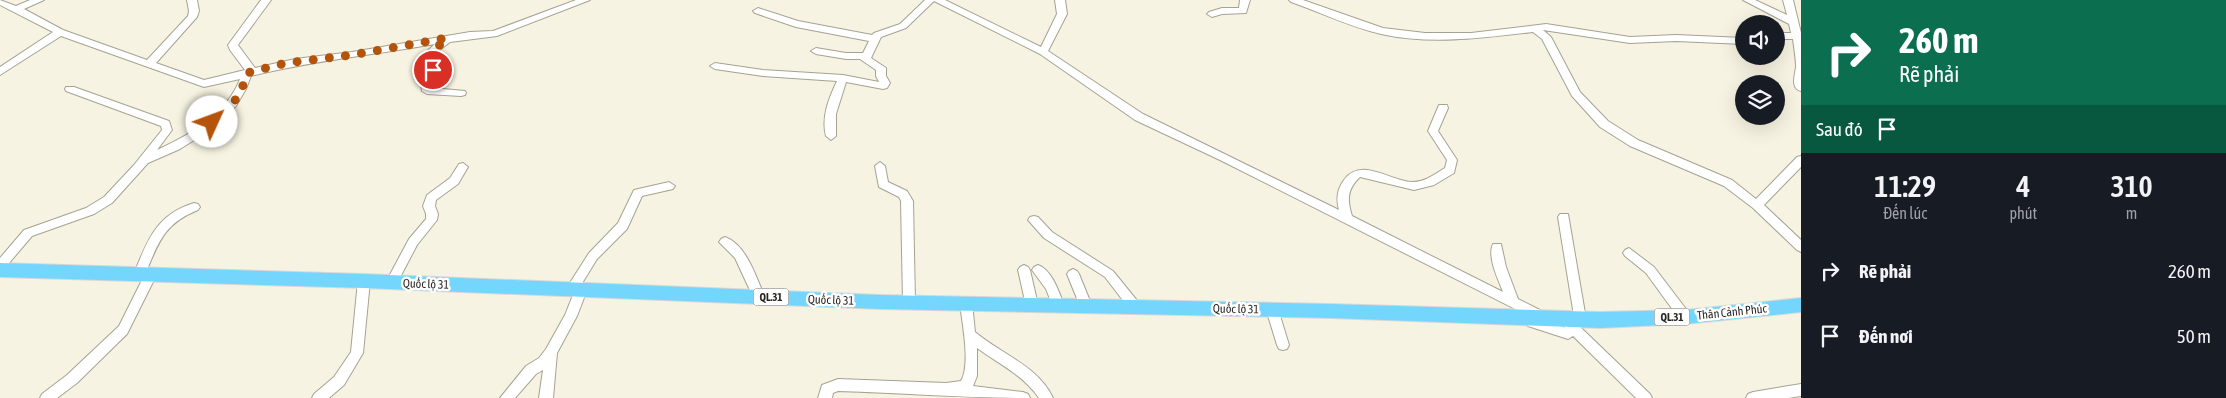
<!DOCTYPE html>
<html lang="vi">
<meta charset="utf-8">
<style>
body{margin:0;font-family:"Asap Condensed",sans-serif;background:#242831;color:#f1f3f6;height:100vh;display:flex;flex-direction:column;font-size:19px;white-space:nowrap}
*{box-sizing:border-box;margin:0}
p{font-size:16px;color:#9ea1a6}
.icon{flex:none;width:28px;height:28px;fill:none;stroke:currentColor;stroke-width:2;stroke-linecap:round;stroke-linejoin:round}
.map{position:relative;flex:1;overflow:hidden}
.side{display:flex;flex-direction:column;background:#171b24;width:425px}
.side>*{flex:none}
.top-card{background:#0b6e4f;color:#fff;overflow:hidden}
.buttons{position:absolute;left:1735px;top:15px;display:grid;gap:10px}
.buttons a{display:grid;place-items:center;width:50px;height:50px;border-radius:50%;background:#171b24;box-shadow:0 5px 20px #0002;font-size:25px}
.pin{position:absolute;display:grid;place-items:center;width:42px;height:42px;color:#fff;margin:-21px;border:2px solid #fff;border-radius:50%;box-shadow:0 1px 5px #0007}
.me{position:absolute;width:55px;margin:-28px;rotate:47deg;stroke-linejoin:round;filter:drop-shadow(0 0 4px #0008)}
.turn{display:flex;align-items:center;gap:18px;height:105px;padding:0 15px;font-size:22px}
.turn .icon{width:65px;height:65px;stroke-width:2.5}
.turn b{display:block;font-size:35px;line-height:42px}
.then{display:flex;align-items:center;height:48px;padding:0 15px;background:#0003;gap:10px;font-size:19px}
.eta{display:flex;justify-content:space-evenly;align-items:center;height:85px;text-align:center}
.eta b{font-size:30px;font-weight:600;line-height:35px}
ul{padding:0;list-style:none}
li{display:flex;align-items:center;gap:15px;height:65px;padding:0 15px}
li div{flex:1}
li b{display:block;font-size:19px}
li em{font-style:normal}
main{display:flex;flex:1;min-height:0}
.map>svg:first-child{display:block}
</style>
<main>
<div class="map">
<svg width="1801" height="398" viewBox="0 0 1801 398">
<rect width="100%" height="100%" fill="#f7f3e2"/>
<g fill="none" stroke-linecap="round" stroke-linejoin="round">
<defs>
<path id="minor" d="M0,0L16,6L30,0H44L24,9L63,30L147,60L188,16L189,11L187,0H197L199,11L197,17L156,63L204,80L245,70L230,50L228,45L261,0H271L238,45L255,68L295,59L352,52L470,32L493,31L576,0H590L497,36L450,42L436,53V60L440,68L430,80L432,88L465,91L466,93L465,95L461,96L427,94L422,91L420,79L430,68L426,60V52L435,44C373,55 311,61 251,76L246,89L236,106L210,130L180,149L148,163L112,203L94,214L32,236L4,269L0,271V258L24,230L86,208L104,197L134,165L162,130L161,126L66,91L65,89L66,87H74L169,121L172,130L157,150C191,134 226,115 240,79L204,87L61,36L0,75V67L53,32L0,5Z
M925,0H945L1041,47L1057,14L1055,0H1065L1067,14L1048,51L1143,114L1339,210C1336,199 1337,189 1344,180C1362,156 1390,182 1413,182C1425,182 1435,174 1445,168L1447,160L1428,131L1439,105H1447L1448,108L1438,131L1457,160L1454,173L1434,185L1414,190L1360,177C1347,189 1347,200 1352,216L1503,292C1498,279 1487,257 1493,244H1501L1506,267L1518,299L1544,312L1546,316L1543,320L1565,328L1557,318L1559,314C1566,312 1570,317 1575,322L1558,217L1560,214H1568L1586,319L1584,323H1576L1650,394L1652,398H1636L1573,336L1568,339L1528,326L1526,322L1531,317L1220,160L1135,120L1040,54L934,1L906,28L881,37L871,58L886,68V76L890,83L887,88L883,89L846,82L836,114V136L831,140L826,136C821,117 829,98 837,81L763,76L715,69L710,66L715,63L763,70L843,75L879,82L876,76V70L860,59H846L816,54L811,51L816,48L846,53H863L869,41L796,27L755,13L753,11L758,8L798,21L872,35L874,33L900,24Z
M1240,0H1250L1246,13L1222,14L1212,17L1207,14L1209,12L1222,8H1239Z
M1289,0H1303L1383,28L1425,33H1471L1546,24L1630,37L1676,35L1744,38V44L1676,41L1630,43L1543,30L1551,37L1580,92L1608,121L1638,140L1732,180L1756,199L1797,157L1801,156V167L1764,205L1801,240V252L1797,250L1753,208L1724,186L1630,146L1600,127L1572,96L1542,39L1533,32C1483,38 1430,45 1381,34C1350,27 1320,12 1291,2Z
M1743,0H1755L1787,15L1783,0H1793L1801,33V91C1790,88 1795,75 1796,67C1796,58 1794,48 1793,39H1776V33H1791L1789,24Z
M880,162L885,166L888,182L907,191L913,201L915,302L913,306L909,307L905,306L903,302L901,201L899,197L879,187L875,166Z
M463,163L468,167L458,184L436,200L435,206L438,214L437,220L417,245L396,285L392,287L388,285L386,282L409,239L426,219V214L423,206L427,195L450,178L459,164Z
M669,182L675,186L673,189L642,196L627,229L597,259L581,285L585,286L587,290L577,316L557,353L553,398H539L543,370L536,374L515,398H500L526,366L539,358L546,349L565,315L573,295L568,294L566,290L568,286L589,253L618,223L634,190Z
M194,203L198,204L200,207L198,210C165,223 159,241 146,272L154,273L156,276L127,334L77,383L57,398H40L42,394L67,375L119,326L142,280L135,279L133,276C147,242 155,215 194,203Z
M1034,216L1038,217L1052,232L1113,271L1139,303L1141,307L1139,311L1135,312L1131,311L1105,277L1044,238L1028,220L1030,217Z
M725,237C747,245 756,278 765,297L763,301L759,302L755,301L735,258L719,242L721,239Z
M1629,248L1654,267L1689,313L1691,317L1689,321L1685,322L1681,321L1646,273L1625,256L1623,253L1625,250Z
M1024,265L1028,267L1030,270L1038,305L1036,309L1032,310L1028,309L1026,305L1018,270L1020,267Z
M1038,265C1052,270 1059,292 1064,305L1062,309L1058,310L1054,309L1046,289L1032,270L1034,267Z
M1073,269L1077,271L1079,274L1092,306L1090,310L1086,311L1082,310L1080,306L1067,274L1069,271Z
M364,276L368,278L370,281L363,353L344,385L329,398H312L314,394L334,377L351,352L358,281L360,278Z
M966,298L970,299L972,303L975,332C1001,354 1038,366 1053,398H1039C1023,375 999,364 977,348V376L973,386L1023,392L1028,394L1030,398C966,398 902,393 838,391L833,393L832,398H818L822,385L838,379L946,383L961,381C971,364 962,323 960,303L962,299Z
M1272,304L1276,305L1278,309L1289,345L1287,349L1283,350L1279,349L1277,345L1266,309L1268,305Z
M1801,384V396L1788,398H1746L1748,394L1753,392Z"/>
<path id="highway" d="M0,263L364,274L880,295L1330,304L1600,312L1685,310L1801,298V312L1685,324L1600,328L1330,318L880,309L364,288L0,277Z"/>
</defs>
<!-- minor casing -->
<use href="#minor" stroke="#a6a292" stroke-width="2"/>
<!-- highway casing -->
<use href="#highway" stroke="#d8d8d7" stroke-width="2"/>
<!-- minor -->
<use href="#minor" fill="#fff" fill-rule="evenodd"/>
<!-- highway -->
<use href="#highway" fill="#74d6fd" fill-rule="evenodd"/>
</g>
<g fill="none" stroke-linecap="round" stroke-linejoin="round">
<!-- route -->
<path stroke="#b45309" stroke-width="9" stroke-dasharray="0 16.2" d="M212,122C229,114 243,91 247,73L286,63L352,55L447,38L432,52L431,60L435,68L433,70"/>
</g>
<g text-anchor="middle" stroke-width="5" stroke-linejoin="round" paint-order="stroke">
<!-- shield labels -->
<g fill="#fff" stroke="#686763" stroke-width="1">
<rect x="753.5" y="288.5" width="35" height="17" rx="4"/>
<rect x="1654.5" y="308.5" width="35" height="17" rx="4"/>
</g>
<g font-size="11" font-weight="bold" fill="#282620">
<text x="771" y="301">QL.31</text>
<text x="1672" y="321">QL.31</text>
</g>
<!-- street labels -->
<g font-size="12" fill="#282620" stroke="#fff">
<text transform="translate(426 284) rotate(2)" y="4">Quốc lộ 31</text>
<text transform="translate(831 300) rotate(2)" y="4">Quốc lộ 31</text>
<text transform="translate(1236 309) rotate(1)" y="4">Quốc lộ 31</text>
<text transform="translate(1732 312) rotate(-6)" y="4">Thân Cảnh Phúc</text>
</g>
</g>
</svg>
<div class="buttons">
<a><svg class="icon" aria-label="sound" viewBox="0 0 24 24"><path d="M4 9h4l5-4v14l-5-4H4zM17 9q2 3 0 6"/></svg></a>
<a><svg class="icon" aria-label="layers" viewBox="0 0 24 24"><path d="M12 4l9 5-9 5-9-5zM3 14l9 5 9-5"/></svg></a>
</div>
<div class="pin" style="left:433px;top:70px;background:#d93025"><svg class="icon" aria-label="arrive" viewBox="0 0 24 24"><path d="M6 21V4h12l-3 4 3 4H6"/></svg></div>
<svg class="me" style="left:212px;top:122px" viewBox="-20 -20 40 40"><circle r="19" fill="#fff"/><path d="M0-13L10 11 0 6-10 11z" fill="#b45309"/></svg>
</div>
<section class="side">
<div class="top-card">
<div class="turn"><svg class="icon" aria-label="right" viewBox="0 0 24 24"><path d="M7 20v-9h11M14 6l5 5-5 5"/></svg><div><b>260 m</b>Rẽ phải</div></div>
<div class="then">Sau đó<svg class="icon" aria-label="arrive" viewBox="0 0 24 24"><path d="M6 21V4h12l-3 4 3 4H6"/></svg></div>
</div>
<div class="eta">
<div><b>11:29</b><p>Đến lúc</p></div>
<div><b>4</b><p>phút</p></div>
<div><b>310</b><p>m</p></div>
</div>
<ul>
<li><svg class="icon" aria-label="right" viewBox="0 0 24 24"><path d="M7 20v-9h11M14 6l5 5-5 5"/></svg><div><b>Rẽ phải</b></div><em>260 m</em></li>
<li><svg class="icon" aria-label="arrive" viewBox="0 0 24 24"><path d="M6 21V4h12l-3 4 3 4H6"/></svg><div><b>Đến nơi</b></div><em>50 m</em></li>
</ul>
</section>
</main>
